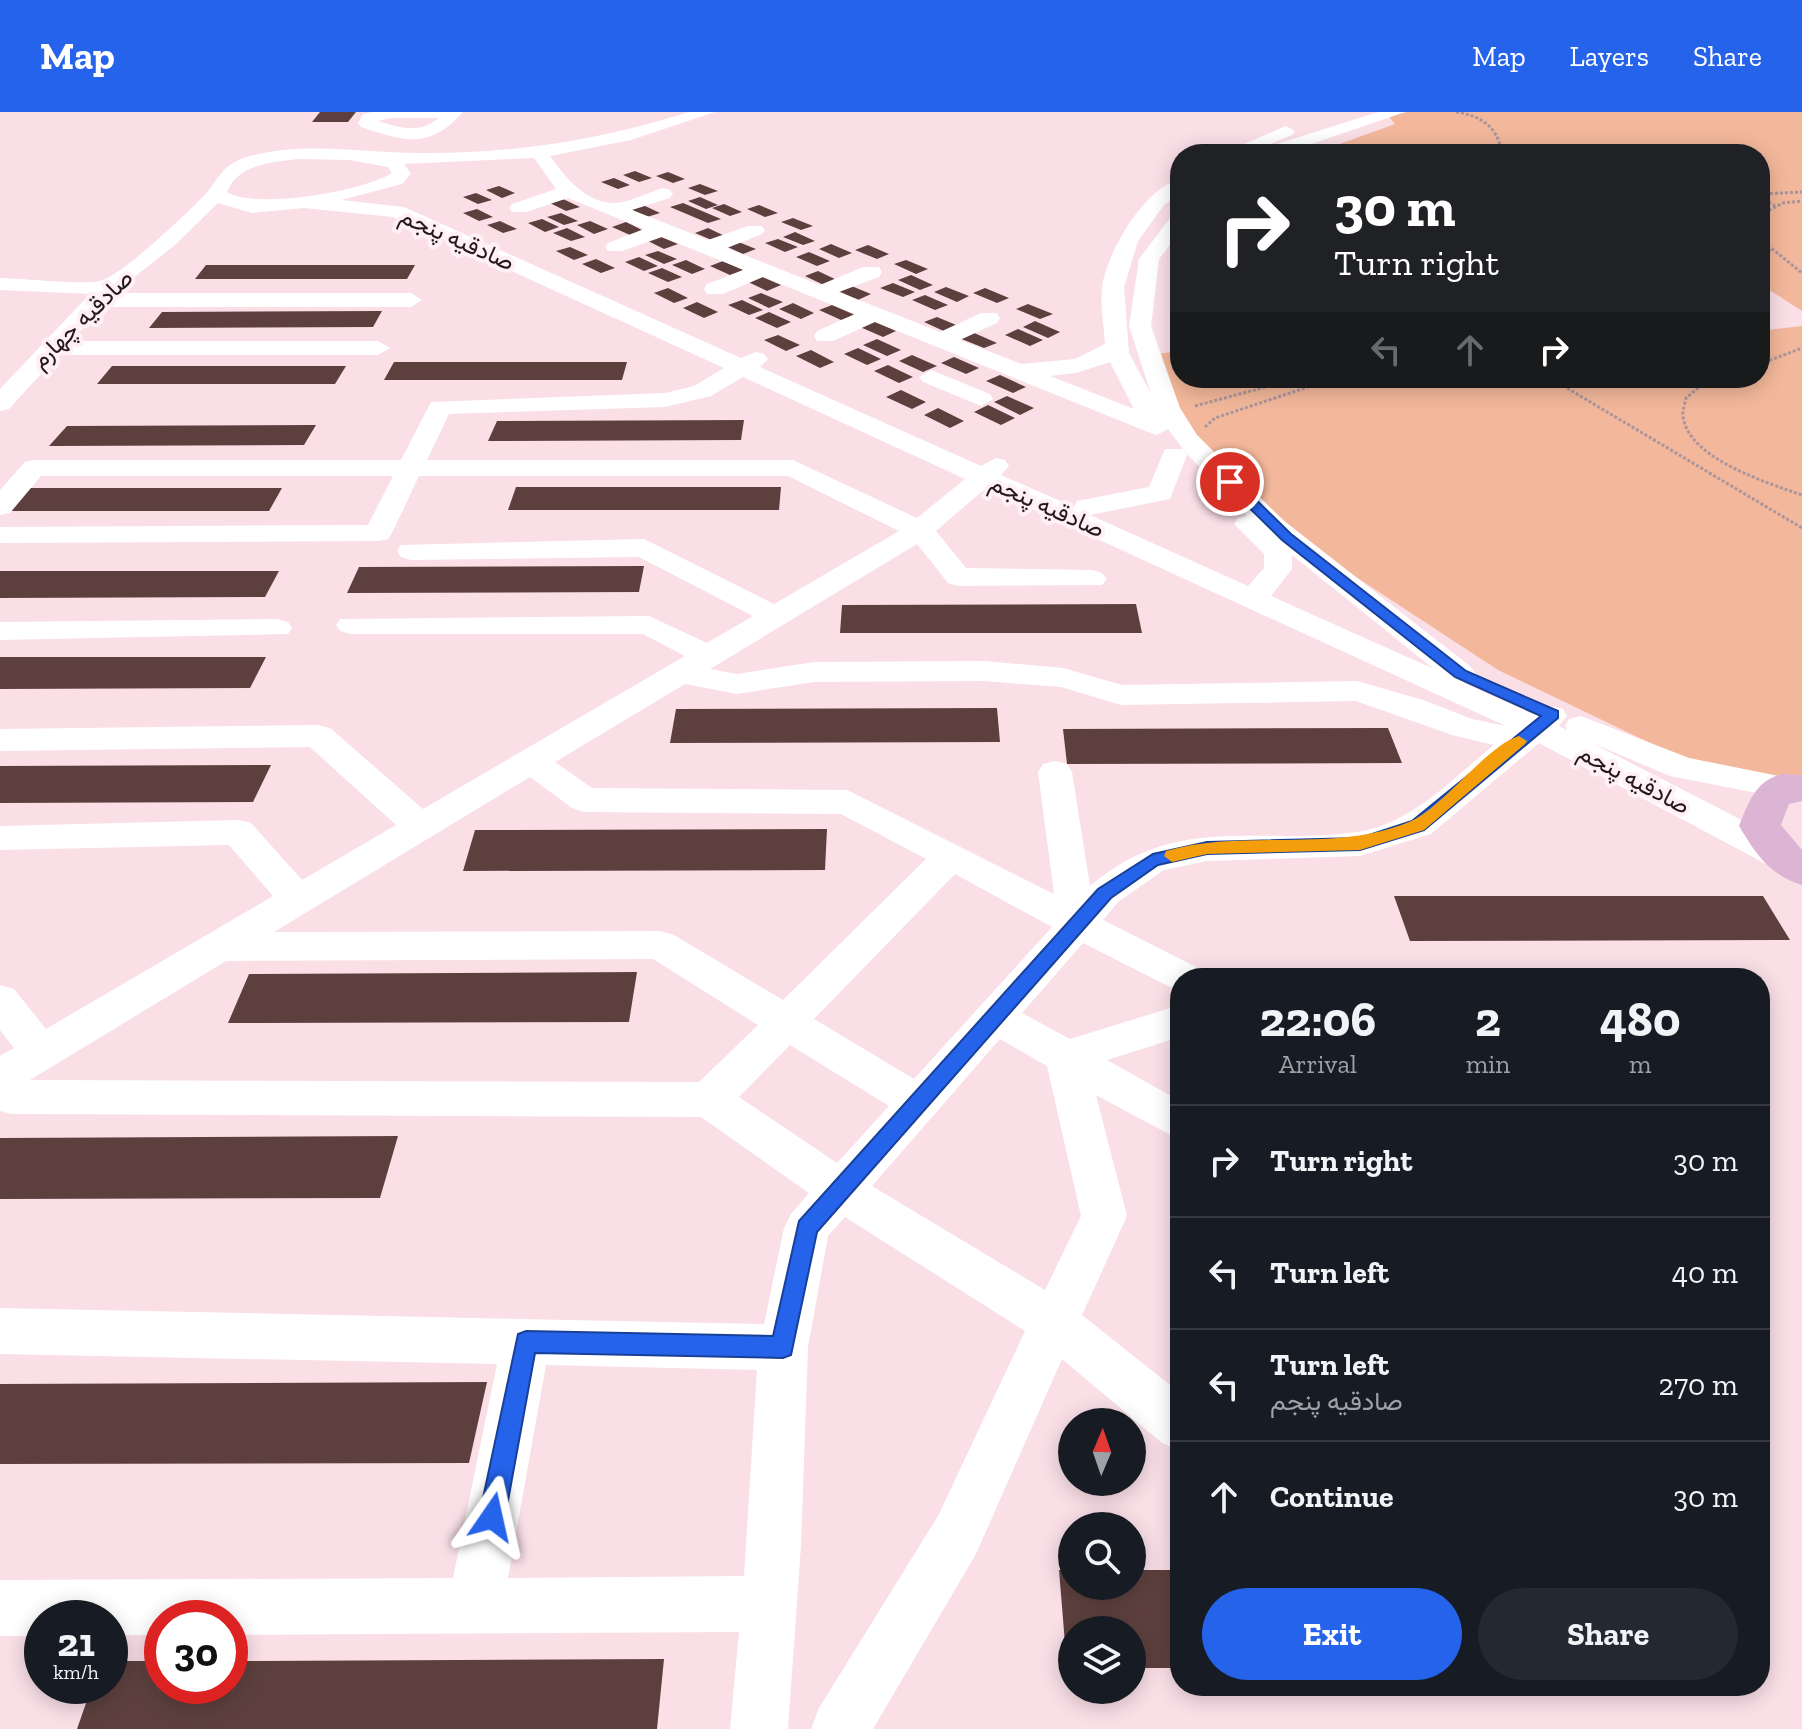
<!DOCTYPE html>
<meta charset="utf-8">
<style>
body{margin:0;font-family:"Zilla Slab",Vazirmatn,serif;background:#242831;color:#f1f3f6;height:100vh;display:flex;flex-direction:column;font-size:30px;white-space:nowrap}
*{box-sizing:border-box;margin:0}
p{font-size:26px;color:#9ea1a6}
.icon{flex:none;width:44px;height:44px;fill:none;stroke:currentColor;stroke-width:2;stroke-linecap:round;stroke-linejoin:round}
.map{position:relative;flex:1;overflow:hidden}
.details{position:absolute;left:1170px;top:856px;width:600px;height:728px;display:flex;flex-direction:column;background:#171b24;border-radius:32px;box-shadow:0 4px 20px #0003}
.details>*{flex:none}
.top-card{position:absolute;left:1170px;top:32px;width:600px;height:244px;border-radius:32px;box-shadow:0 4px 20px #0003;background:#202124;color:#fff;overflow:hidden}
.needle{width:52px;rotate:2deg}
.controls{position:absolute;left:1058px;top:1296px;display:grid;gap:16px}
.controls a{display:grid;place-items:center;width:88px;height:88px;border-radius:50%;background:#171b24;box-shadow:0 4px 20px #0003;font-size:40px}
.speed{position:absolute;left:24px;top:1488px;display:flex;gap:16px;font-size:40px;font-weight:700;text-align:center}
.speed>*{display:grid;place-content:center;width:104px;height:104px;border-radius:50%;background:#171b24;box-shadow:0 4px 20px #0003;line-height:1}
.speed small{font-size:20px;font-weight:400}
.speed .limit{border:12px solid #d22;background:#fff;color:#111}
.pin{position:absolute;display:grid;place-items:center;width:68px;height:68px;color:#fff;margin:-34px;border:4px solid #fff;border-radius:50%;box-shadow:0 2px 8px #0007}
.me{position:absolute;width:88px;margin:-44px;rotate:11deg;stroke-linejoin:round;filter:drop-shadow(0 0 6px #0008)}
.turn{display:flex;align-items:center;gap:28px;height:168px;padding:0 32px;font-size:36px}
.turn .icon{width:104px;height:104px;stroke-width:2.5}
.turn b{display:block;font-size:56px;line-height:68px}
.lanes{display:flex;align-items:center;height:76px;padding:0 32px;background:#0003;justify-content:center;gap:40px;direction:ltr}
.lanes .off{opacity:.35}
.eta{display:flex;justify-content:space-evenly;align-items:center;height:136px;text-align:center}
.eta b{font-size:48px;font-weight:700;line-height:56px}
.cta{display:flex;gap:16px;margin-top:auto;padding:16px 32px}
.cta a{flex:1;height:92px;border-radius:48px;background:#2563eb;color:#fff;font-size:32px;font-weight:700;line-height:92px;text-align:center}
.cta a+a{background:#242831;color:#f1f3f6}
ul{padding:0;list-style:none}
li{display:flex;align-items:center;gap:24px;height:112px;padding:0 32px;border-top:2px solid #363941}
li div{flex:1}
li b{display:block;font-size:30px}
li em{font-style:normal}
header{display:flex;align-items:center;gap:48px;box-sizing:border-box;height:112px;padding:0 40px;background:#2563eb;color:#fff}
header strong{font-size:38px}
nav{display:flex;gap:44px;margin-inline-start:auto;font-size:28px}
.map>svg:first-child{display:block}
</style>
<header>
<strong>Map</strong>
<nav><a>Map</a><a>Layers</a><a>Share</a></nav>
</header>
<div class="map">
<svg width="1802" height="1617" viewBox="0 0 1802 1617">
<rect width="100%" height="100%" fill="#fadfe7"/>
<!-- green -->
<path fill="#f3b89b" d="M1407,0H1802V199L1760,172V42H1312L1395,12L1389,5Z
M1180,155V266H1760V219L1802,214V664H1753L1677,644L1498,558L1324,444L1191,326L1155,242L1174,240L1175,170Z"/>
<!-- building -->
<path fill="#5d403e" d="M320,0H356L348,10H312Z
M635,59L652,66L639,70L623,63Z
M668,60L685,67L673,71L656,64Z
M614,66L630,73L618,77L601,70Z
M700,72L718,79L705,83L688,76Z
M499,74L515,81L502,86L486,78Z
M476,81L492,88L478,92L463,85Z
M700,85L718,93L706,97L688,89Z
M563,87L580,95L566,99L550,91Z
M683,91L721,107L708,111L670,95Z
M724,92L742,100L730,104L712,96Z
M643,93L660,101L647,105L630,97Z
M759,93L778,101L765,105L747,97Z
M477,97L493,105L479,109L463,101Z
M561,101L578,109L564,113L547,105Z
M793,106L813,114L801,118L781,110Z
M542,107L559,115L545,120L528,111Z
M500,109L517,117L503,121L487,113Z
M590,109L608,117L594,122L577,113Z
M626,110L644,119L630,123L612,115Z
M567,116L585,125L571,129L553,121Z
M708,116L727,125L714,129L695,121Z
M795,120L815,129L803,133L783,125Z
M659,124L678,132L664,137L646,128Z
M778,127L798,135L785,140L765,131Z
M736,129L756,137L743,142L723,133Z
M831,132L852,141L839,146L819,137Z
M868,133L889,142L877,147L855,138Z
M570,135L588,143L574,148L556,139Z
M658,139L677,147L664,152L645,143Z
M809,140L830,149L817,154L796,145Z
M639,145L658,154L644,159L625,150Z
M596,147L615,156L601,161L582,152Z
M686,148L705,157L692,162L672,153Z
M906,148L928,157L916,162L894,152Z
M723,149L743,158L730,163L710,154Z
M206,153H415L407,167H195Z
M662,156L682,165L668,170L648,161Z
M818,159L839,169L826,174L805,164Z
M911,163L933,173L920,178L898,168Z
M760,164L781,173L767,179L746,169Z
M893,171L915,180L903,185L880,176Z
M849,173L871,182L858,188L836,178Z
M946,175L969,184L957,190L934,180Z
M668,176L688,186L674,191L654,181Z
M985,176L1009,186L997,191L973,181Z
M761,181L783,190L769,196L748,186Z
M925,183L948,193L935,198L912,188Z
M742,188L763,198L749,203L728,193Z
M697,190L718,200L704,206L683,196Z
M793,191L814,201L801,207L779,197Z
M1028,192L1053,202L1040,207L1016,197Z
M832,193L855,203L841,208L819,198Z
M382,199L373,215L149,216L162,200Z
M769,200L791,210L777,216L755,206Z
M937,205L961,215L948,221L924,210Z
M873,209L896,219L883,225L860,215Z
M1035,209L1060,220L1048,226L1023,215Z
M1018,217L1043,228L1030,234L1005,223Z
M972,220L997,231L984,236L959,226Z
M778,223L800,233L786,239L764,228Z
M877,227L901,238L887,244L863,233Z
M858,236L881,247L867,253L844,242Z
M811,238L834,250L820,256L796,244Z
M912,243L937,254L923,260L899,249Z
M954,245L979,256L966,262L941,251Z
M394,250H627L622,268H384Z
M888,253L913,265L899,271L874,259Z
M112,254H346L335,272H97Z
M1000,263L1026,275L1013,281L986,269Z
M901,278L926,290L912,297L886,285Z
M1007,284L1034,296L1020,303L994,290Z
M988,293L1015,306L1001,313L974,300Z
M938,296L964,309L950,316L924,303Z
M744,308L741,328L488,329L497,309Z
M316,313L304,333L49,334L67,314Z
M516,375H781L779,398H508Z
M17,376H282L269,399H0Z
M644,454L639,480L347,481L359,455Z
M0,459H279L265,485L0,486Z
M1136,492L1142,521H840L842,493Z
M0,545H266L250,576L0,577Z
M997,596L1000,630L670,631L676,597Z
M1388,616L1402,651L1067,652L1063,617Z
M271,653L253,690L0,691V654Z
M827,717L825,758L463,759L475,718Z
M1394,784H1763L1790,828L1410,829Z
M637,860L629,910L228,911L249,862Z
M398,1024L380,1086L0,1087V1026Z
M487,1270L469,1351L0,1352V1272Z
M1059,1458H1072V1474H1132V1458H1180V1556H1132V1518H1072V1556H1067Z
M664,1547L657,1617H77L92,1574H110V1549H162V1574H230V1549Z"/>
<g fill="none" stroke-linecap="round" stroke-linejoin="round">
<!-- path -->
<path stroke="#ab959c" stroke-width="3" stroke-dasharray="3 2" stroke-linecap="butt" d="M1456,0C1482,4 1498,15 1502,42
M1760,82L1802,80
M1760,85L1775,94
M1760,103L1783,91L1802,89
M1760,127L1802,161
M1760,134L1771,139
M1760,252L1802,236
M1550,266L1802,416
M1721,266L1704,271L1686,286C1685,292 1682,299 1683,305C1689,347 1768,371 1802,383
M1195,294L1299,266
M1205,315L1215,306L1335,266"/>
<!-- minor -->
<path fill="#fff" fill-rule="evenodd" d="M372,0H462V1C429,38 404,29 361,15L358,11L363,2ZM390,6H439C419,22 401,16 378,9Z
M689,0H715L631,28L550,44C564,64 586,91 614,91C629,91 649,80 663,76L670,78L673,82L670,86L632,98L708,128L748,114H762L765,118L762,122L727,136L820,173L863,155H879L882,160L879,165L839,180L940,220L981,201H997L1000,206L997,211L960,228L1021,252L1075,247L1105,232C1104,214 1100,193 1102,175C1107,140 1144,76 1180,67V82L1164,93L1138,129L1124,175L1129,241L1151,282L1129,214L1139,147L1173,102L1180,100V120L1159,147L1151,214L1180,296L1197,323L1283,408L1471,555L1476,562L1464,571L1533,602L1551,594L1563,597L1567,604L1559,614L1567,618L1565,614L1569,607L1581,604L1689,646L1794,667L1799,675L1794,683L1782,686L1670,664L1592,631L1792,734L1797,743L1792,752L1779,756L1766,752L1539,631L1431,722L1360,744L1207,749L1164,758L1118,790L1103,808L1196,855L1202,866H1180V880L1083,831L1022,901L1070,927L1180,893V925L1107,948L1180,989V1028L1096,983L1127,1104L1082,1203L1180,1281V1338L1162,1331L1062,1247L976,1442L873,1617H811L819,1596L938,1404L1025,1219L845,1105L828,1124L808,1235L801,1433L788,1617H730L739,1520L230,1523V1506H162V1523H110V1506H42V1524H0V1468L453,1466L497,1252L0,1242V1196L764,1212L784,1116L791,1102L809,1081L701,1005L11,1002L0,999V944L14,936L0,918V873L14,877L46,917L273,784L229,733L0,738V714L238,708L251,711L302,768L396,713L310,635L0,639V617L318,613L330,616L423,697L685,544L643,522H351L340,519L336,513L340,507L649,504L707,531L753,504L639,445L411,448L401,445L397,439L401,433L644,427L774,492L899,419L788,364H419L392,421L388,427L378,429L0,431V415L368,413L393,364H41L10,401L0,403V378L25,350L34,348H401L431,290L665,281L694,274L724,256L393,105L304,96L252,101L218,91L176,132L114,181H411L422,188L411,195H102L71,229H378L390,236L378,243H58L9,297L0,299V277L90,182L0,178V166C19,166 90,174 103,168C128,158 180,107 201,87C217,71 220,54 244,46C300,28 362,41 419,41C511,42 601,28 689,0ZM534,46L556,77L512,92L509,96L512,100H526L568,86L644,117L608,131L605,135L608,139H622L662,125L744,158L707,172L704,177L707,182H723L763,165L855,202L817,219L814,224L817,229H833L875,210L1148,320L1157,323L1168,317L1183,337H1165L1149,375L1077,389L1074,395L1001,363L1009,354L1005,348L996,346L981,354L760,255L768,247L764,242L756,240L741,246L404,95L341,88L402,72L411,62L404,52ZM299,47L349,48L388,55L392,61C364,79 256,98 227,80C238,52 273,50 299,47ZM1110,250L1134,297L1050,264L1076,261ZM743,265L965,367L917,406L793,348H427L449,302L665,295L711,284ZM1184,339L1247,404L1238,406L1234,412L1264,442V456L1248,474L1090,403L1170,387L1187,343ZM986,376L1506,614L1472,607L1423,588L1357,569L1122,573L1063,556L984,549L814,550L737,562L710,557L917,432L948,471L958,474L1102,473L1107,467L1102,461L1092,458L966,456L936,419ZM1292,443L1434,557L1271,484L1292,457ZM984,569L1061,575L1121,593L1356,589L1452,623L1494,633C1453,666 1412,712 1357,720C1258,734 1176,700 1090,774L1072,660L1067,652L1055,649L1043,652L1038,660L1054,782L847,678L592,676L555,650L685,572L737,582L814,570ZM530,665L572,696L584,700L841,702L926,747L783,888L674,823L660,819L274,820ZM955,762L1052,815L914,967L814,907ZM653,847L758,913L699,970L30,968L226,849ZM1000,927L1047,954L1081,1104L1045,1178L872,1074ZM790,933L889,994L837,1051L739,985ZM546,1253L757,1258L744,1464L508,1466Z
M1378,0H1405L1282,42H1255L1258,38Z
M1286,14L1295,19L1292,23L1246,42H1221Z
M931,258L990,282L993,287L981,294L923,270L919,265Z
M277,507L288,510L292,516L288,522L0,528V510Z"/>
<!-- major -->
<path fill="#dcb5d4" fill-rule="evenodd" d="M1782,662L1802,663V689L1789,692L1781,713L1802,738V773C1769,763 1756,742 1739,714C1749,690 1755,669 1782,662Z"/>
</g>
<!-- route -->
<path fill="#2563eb" stroke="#184099" stroke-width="2" d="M1226,367H1235L1291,422L1466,559L1558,599V606L1424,718L1360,738L1207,742L1158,753L1111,786L817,1120L791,1243L783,1246L535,1241L505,1405L501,1414L492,1418L483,1414L479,1405L518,1222L526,1219L773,1224L799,1109L1098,777L1153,742L1207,730L1360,726L1412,709L1541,604L1455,565L1282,428L1226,373Z"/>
<!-- slow -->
<path fill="#f59e0b" d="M1519,624L1527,629L1525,632L1424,718L1360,738L1207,742L1172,750L1164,744L1166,739C1246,716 1331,742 1409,710C1442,697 1487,633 1519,624Z"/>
<g text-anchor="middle" stroke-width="8" stroke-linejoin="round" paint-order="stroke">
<!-- far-street labels -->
<g font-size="24" fill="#24181c" stroke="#fef0f4">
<text transform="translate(457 127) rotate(24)" y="8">صادقیه پنجم</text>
<text transform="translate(82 207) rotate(-44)" y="8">صادقیه چهارم</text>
<text transform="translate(1047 394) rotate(24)" y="8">صادقیه پنجم</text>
<text transform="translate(1634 667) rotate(28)" y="8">صادقیه پنجم</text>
</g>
</g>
</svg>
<div class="controls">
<a><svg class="needle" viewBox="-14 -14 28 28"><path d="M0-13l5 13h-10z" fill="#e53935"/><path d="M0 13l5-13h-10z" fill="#9ea1a6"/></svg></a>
<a><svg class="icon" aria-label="search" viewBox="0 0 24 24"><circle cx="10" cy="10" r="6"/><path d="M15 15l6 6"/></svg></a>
<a><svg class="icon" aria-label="layers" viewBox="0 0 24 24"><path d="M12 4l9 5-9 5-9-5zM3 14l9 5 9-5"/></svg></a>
</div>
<div class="speed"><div>21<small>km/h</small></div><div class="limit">30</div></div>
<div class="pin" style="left:1230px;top:370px;background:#d93025"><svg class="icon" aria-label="arrive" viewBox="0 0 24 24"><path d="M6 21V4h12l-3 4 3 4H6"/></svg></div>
<svg class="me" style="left:492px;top:1405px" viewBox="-20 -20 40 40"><path d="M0-17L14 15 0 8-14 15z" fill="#2563eb" stroke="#fff" stroke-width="4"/></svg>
<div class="top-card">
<div class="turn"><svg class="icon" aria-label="right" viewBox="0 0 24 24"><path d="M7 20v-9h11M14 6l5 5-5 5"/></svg><div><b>30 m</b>Turn right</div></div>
<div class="lanes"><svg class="icon off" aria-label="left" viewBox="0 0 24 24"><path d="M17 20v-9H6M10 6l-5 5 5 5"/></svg><svg class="icon off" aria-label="ahead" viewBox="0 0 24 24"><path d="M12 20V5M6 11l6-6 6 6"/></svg><svg class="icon" aria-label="right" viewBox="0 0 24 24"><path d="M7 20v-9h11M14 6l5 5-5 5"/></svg></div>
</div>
<section class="details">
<div class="eta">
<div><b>22:06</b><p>Arrival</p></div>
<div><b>2</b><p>min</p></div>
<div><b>480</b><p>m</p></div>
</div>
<ul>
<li><svg class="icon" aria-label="right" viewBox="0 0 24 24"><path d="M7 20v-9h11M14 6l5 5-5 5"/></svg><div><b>Turn right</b></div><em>30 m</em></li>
<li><svg class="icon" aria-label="left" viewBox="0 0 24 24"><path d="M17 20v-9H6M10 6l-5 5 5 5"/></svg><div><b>Turn left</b></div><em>40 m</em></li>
<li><svg class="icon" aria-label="left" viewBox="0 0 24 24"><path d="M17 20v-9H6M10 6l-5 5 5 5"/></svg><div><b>Turn left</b><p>صادقیه پنجم</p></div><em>270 m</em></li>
<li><svg class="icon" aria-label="ahead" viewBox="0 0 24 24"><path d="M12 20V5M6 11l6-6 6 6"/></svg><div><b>Continue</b></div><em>30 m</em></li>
</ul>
<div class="cta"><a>Exit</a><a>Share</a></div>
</section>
</div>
